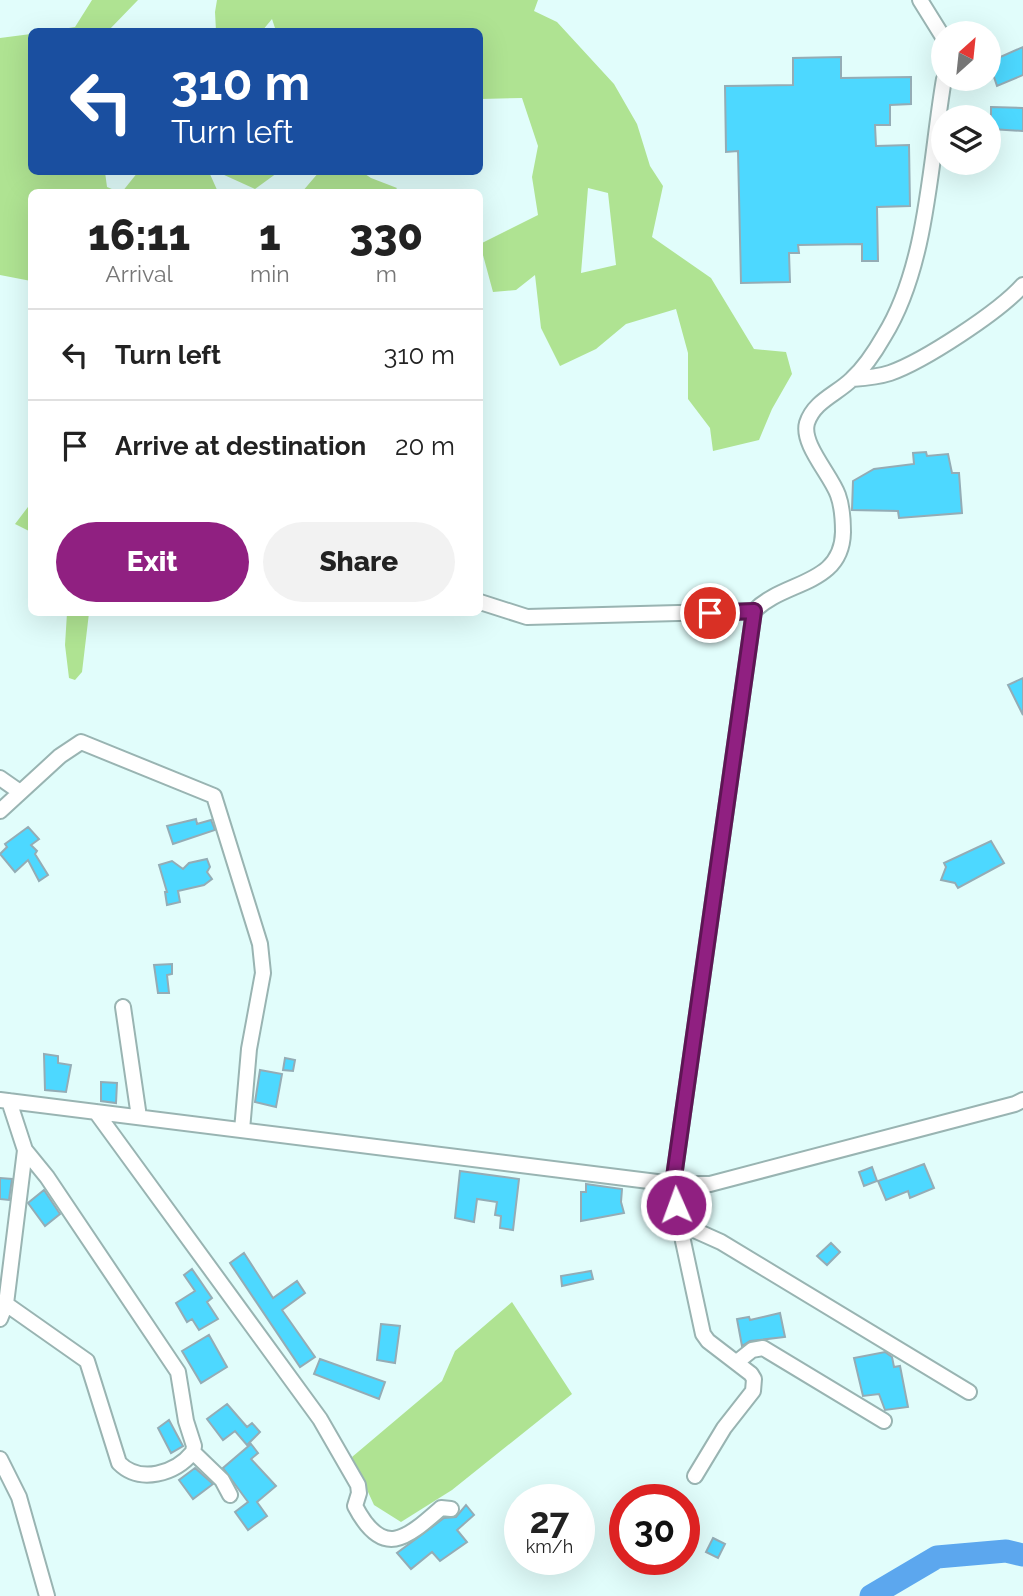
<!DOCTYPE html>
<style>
body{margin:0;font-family:Raleway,sans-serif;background:#f2f2f2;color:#222;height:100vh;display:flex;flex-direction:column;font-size:26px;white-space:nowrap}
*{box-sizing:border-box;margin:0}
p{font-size:23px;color:#767676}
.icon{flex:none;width:38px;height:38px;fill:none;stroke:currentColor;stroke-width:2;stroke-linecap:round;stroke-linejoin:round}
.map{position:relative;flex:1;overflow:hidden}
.side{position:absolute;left:28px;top:189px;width:455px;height:427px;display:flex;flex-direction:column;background:#fff;border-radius:10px;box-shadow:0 7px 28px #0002}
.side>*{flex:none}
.top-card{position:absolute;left:28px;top:28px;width:455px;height:147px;border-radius:10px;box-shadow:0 7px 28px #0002;background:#1a4fa0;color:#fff;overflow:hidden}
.needle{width:46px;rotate:27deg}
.controls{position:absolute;left:931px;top:21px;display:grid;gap:14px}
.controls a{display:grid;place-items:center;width:70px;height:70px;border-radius:50%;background:#fff;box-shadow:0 7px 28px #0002;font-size:35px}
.speed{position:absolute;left:504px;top:1484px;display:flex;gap:14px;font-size:35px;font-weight:700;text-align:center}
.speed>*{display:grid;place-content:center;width:91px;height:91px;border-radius:50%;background:#fff;box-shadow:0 7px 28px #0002;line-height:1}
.speed small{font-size:18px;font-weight:400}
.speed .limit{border:10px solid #d22;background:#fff;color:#111}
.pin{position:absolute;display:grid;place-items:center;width:60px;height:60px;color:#fff;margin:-30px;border:4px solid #fff;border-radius:50%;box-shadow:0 2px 7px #0007}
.me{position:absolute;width:77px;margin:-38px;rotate:358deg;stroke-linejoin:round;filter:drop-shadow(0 0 5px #0008)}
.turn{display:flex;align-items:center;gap:24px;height:147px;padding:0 28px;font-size:32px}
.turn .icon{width:91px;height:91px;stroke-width:2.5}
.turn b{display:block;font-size:49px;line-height:60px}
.eta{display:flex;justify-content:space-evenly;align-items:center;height:119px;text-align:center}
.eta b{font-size:42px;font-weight:800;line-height:49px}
.primary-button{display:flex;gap:14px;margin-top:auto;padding:14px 28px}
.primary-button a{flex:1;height:80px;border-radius:42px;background:#902081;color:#fff;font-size:28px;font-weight:800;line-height:80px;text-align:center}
.primary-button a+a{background:#f2f2f2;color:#222}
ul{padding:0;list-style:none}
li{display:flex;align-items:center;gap:21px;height:91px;padding:0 28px;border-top:2px solid #e0e0e0}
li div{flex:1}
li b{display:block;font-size:26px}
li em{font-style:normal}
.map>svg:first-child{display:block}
</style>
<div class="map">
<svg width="1023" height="1596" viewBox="0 0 1023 1596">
<rect width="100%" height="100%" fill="#e1fdfb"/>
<!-- green -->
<path fill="#afe392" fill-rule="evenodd" d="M92,0H138L108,31H50L75,27Z
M217,0H538L534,11L557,22L614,84L637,124L650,166L663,186L652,237L711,278L754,349L786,352L792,374L772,409L759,440L713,451L710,428L688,399V353L676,309L626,324L596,349L560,366L541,328L535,275L516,290L493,292L480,244L538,215L532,177L538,146L522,98L480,99V32L276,31L272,19L262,31H216L215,12ZM588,188L608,193L616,265L581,273Z
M31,34L32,172H105L107,187L119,192H32L31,281L0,275V38Z
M138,172H209L218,192H122Z
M222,172H277V173L255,189L222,174Z
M319,172H362L371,178L397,188L394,192H302Z
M31,503V532L15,524Z
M67,613H89L82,672L75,680L69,678L65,645Z
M512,1302L572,1394L452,1490L401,1522L374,1505L352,1457L442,1381L455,1351Z"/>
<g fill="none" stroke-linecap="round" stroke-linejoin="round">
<!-- river -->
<path stroke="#5ca7ee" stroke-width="23" d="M871,1596L937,1557L1006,1551L1023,1555"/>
</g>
<!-- building -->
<path fill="#4dd8ff" stroke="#94acb5" stroke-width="2" d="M1023,47V75L997,86L989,62Z
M841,57V78L911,77V104L890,105V125H875L876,146L909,145L910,206L877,207L878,261H862V244L798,245L799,253H789L790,282L741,283L738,151L726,152L725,86L793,85V58Z
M991,107L1023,108V131L991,129Z
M926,452L927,456L948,454L952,473H959L962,513L899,518L898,511L852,510L853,481L874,469L914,464L913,453Z
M1023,678V715L1008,685Z
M196,819L197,824L211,820L215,830L173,844L167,826Z
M28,827L39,839L31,845L37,851L35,854L48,875L39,881L28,860L15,872L0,854L7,847L5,844Z
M991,841L1004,863L958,888L955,883L941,880L946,867L944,863Z
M207,859L210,867L207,872L212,879L204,885L178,891L180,902L167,905L165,892H167L159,865L172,861L183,869L189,863Z
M172,964V974L167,975L169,993H158L154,965Z
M44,1054L58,1056V1063L71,1065L66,1092L45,1090Z
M285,1058L295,1060L293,1071L283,1070Z
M260,1070L282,1074L276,1107L255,1102Z
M101,1082L117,1083L116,1103L101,1101Z
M924,1164L934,1188L910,1198L908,1191L886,1200L878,1181Z
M872,1167L877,1181L864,1186L859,1172Z
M460,1171L519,1179L513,1230L500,1228L501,1216L495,1215L497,1202L477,1199L474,1222L455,1218Z
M0,1178L12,1179L9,1200L0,1199Z
M586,1184L622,1189L621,1202L624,1213L581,1221V1192H586Z
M44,1190L60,1214L45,1226L28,1203Z
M831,1243L840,1252L827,1265L817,1256Z
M244,1253L273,1298L297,1281L305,1293L282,1310L315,1357L300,1367L230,1263Z
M192,1269L212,1298L207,1302L218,1319L199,1330L192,1319L187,1322L176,1303L195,1291L184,1275Z
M591,1271L593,1279L562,1286L561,1276Z
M780,1313L785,1337L750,1341L742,1346L737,1319L749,1317L750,1320Z
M381,1324L400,1326L395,1363L377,1360Z
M209,1335L227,1367L201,1383L182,1351Z
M885,1352L892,1357L894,1367L900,1366L908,1407L885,1410L879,1394L863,1396L854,1358Z
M320,1359L385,1382L379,1399L314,1374Z
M227,1404L247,1427L252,1423L260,1432L247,1445L235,1431L223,1440L207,1419Z
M169,1420L183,1446L171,1453L158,1428Z
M251,1444L258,1453L251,1459L276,1486L257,1502L267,1516L248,1530L235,1512L248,1502L223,1468Z
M195,1468L213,1484L193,1499L179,1480Z
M466,1505L474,1515L457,1530L467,1542L440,1561L432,1552L411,1569L397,1553L444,1518L456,1517Z
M713,1538L725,1544L718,1558L706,1552Z"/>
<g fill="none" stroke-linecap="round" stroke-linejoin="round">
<defs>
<path id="minor" d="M920,0L943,37
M852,379C865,378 878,377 890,373C924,361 999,312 1023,285
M480,602L527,617L754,611
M0,778L20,792
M0,811L60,756L81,742L214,796L260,944L263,973L249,1049L242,1130
M123,1007L139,1117
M0,1100L673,1184H710L1015,1104L1023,1100
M9,1101L25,1150L47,1177L178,1372L186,1421L194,1446L193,1452L222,1480L230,1495
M96,1112L320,1419L358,1485L359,1493L355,1506C383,1560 407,1538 441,1508L451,1509
M680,1227L692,1229L721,1242L969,1392
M6,1304L87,1361L119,1463C140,1484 175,1474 193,1452
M0,1319L6,1304L25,1150
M737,1362L752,1350L763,1348L884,1421
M0,1459L19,1497L47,1596
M695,1476L724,1428L753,1391L754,1379L751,1374L708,1341L703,1334L680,1227L673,1184L754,611C784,580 842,586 843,532C843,520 842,506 838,495C831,475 801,444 807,423C814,401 837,394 852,379C864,368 876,350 884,336C928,265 930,160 944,79"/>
</defs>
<!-- minor casing -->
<use href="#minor" stroke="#99b4b2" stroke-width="18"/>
<!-- minor -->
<use href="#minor" stroke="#fff" stroke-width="14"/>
</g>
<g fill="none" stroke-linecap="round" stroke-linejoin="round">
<defs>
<path id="route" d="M676,1205L673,1184L754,611L710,613"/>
</defs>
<!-- route casing -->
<use href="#route" stroke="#5e1554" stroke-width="18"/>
<!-- route -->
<use href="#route" stroke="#902081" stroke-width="12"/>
</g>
</svg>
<div class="controls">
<a><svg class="needle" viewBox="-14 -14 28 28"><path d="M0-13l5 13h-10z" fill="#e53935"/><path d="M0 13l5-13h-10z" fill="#767676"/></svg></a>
<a><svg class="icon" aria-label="layers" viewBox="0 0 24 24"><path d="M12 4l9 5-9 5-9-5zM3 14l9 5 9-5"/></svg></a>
</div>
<div class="speed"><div>27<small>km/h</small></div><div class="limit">30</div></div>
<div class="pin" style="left:710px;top:613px;background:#d93025"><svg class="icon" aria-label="arrive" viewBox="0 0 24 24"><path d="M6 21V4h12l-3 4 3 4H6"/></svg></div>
<svg class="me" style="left:676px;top:1205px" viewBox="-20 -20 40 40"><circle r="17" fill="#902081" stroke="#fff" stroke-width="3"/><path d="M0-11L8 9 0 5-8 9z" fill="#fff"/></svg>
<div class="top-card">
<div class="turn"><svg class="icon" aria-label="left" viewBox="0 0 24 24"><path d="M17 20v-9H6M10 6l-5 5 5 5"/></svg><div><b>310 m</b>Turn left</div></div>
</div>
<section class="side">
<div class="eta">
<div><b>16:11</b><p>Arrival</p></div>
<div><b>1</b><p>min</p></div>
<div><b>330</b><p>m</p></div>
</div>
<ul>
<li><svg class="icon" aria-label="left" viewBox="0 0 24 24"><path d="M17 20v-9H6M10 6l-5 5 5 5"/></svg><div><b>Turn left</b></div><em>310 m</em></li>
<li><svg class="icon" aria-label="arrive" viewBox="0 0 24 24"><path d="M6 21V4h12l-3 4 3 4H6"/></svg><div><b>Arrive at destination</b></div><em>20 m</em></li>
</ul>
<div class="primary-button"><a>Exit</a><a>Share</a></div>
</section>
</div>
